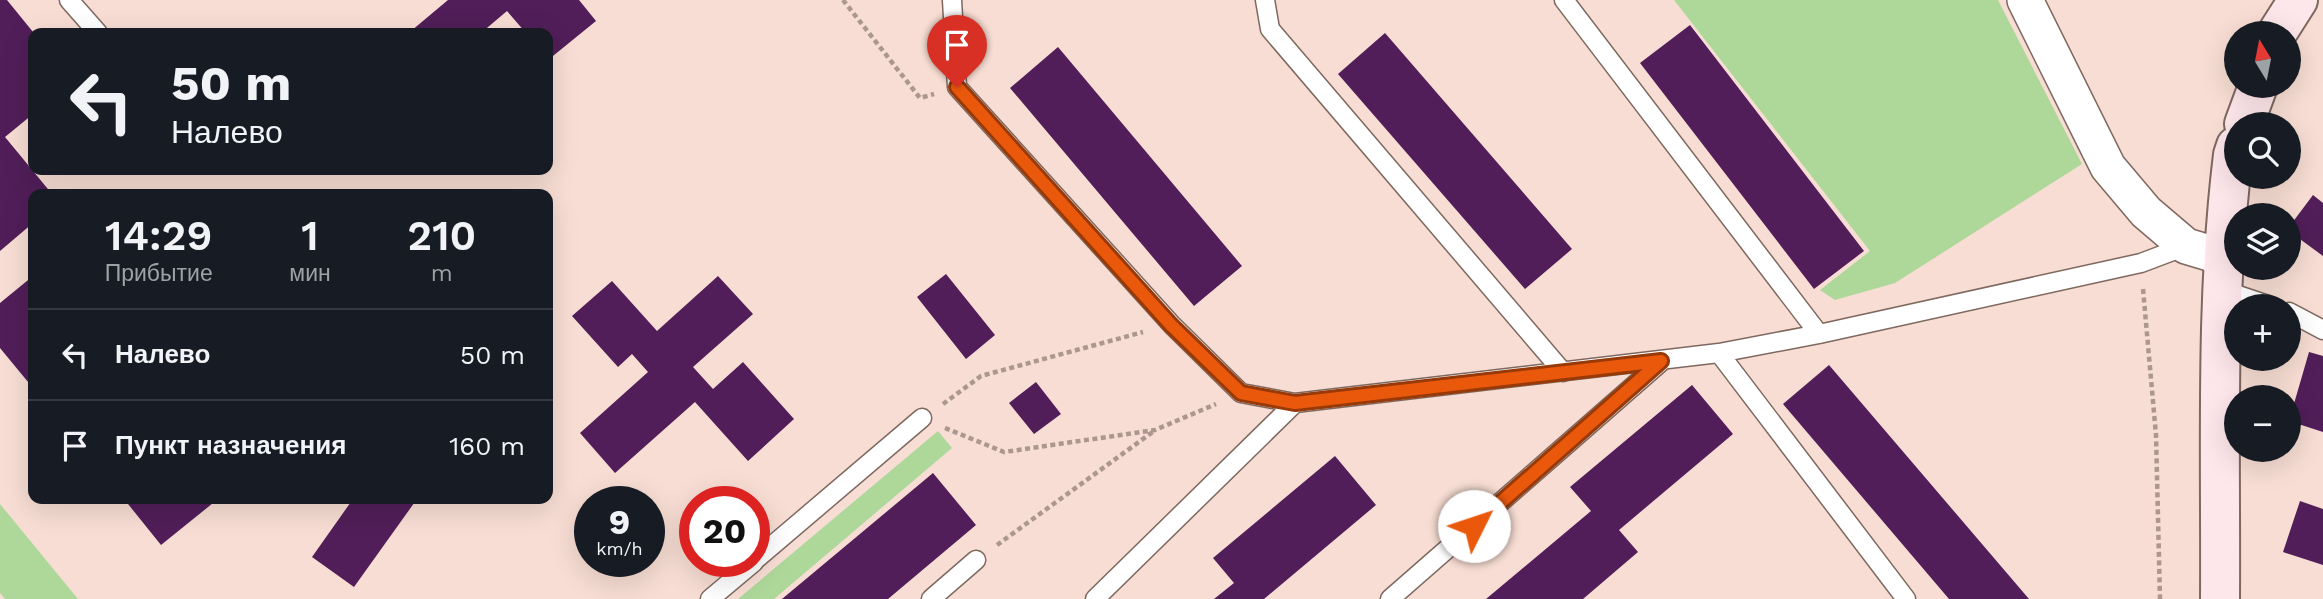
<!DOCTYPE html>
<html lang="ru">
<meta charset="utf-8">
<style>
body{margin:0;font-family:"Work Sans",sans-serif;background:#242831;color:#f1f3f6;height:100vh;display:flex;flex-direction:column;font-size:26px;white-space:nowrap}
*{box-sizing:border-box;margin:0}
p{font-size:23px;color:#9ea1a6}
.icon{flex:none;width:38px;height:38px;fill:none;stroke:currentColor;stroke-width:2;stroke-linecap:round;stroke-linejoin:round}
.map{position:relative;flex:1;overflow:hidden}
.panel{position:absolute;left:28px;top:189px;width:525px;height:315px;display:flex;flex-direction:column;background:#171b24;border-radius:14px;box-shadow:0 7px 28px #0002}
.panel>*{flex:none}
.hud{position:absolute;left:28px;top:28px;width:525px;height:147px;border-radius:14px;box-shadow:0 7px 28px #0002;background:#171b24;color:#f1f3f6;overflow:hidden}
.needle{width:46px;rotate:350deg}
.tools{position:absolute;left:2224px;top:21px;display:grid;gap:14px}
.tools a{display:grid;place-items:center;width:77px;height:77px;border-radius:50%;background:#171b24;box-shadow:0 7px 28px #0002;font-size:35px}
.speed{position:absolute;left:574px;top:486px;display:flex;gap:14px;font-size:35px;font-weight:700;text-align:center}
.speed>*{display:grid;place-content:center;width:91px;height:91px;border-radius:50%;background:#171b24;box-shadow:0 7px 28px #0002;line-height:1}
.speed small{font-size:18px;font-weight:400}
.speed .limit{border:10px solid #d22;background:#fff;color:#111}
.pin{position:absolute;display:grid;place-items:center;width:60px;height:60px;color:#fff;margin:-72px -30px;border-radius:50% 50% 50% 0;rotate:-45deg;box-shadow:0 0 7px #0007}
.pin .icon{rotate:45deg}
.me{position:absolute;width:77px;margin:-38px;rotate:49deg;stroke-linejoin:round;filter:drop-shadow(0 0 5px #0008)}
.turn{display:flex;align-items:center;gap:24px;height:147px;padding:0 28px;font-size:32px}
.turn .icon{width:91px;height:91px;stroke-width:2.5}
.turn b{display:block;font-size:49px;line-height:60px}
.eta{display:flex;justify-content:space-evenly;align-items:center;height:119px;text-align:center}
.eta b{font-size:42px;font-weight:600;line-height:49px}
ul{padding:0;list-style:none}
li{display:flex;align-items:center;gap:21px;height:91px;padding:0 28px;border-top:2px solid #363941}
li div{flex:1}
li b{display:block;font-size:26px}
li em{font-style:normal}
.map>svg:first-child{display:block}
</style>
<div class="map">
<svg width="2323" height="599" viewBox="0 0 2323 599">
<rect width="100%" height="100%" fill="#f7ddd3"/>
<!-- green -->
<path fill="#aed89a" d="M1674,0H1998L2082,164L1895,283L1835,300L1820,290L1870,251Z
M938,431L952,448L774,599H738Z
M0,504L78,599H5L0,593Z"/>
<!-- building -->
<path fill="#511e59" d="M0,0H7L33,32V114L5,137L52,194H33V223L0,251Z
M448,0H579L596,21L548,60V33H526L507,11L481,33H413L411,31Z
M1690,25L1864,251L1814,289L1640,63Z
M1385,33L1572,249L1525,289L1338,74Z
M1058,47L1242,266L1194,306L1010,88Z
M2313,195L2323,203V256L2289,231V227Z
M946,274L995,335L966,359L917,297Z
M33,276V388L0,348V303Z
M718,276L753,314L693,367L713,389L743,362L794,419L748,461L695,402L615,473L580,433L648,372L632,354L618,367L572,316L612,281L657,331Z
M2309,352L2323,356V432L2289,421Z
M1829,365L2029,599H1949L1783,404Z
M1036,382L1061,414L1034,434L1009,403Z
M1692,385L1733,434L1619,530L1638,552L1583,599H1486L1591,511L1570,487Z
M1335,456L1376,505L1264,599H1214L1234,583L1213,558Z
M933,473L976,525L888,599H782Z
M124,499H218L161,545Z
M353,499H417L354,587L312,557Z
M2300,501L2323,509V565L2283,552Z"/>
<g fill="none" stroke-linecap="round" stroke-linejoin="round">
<defs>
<path id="service" d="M69,0L98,33
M952,0L957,87L1172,325L1241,393L1295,403L1719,353L1819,334L2141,263L2186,246
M1265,0L1270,29L1563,372
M1564,0L1819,334
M2223,290L2271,306
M2289,312L2323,330
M1719,353L1906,599
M754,561L922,418
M710,599L754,562
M931,599L976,560
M1095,599L1295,403
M1390,599L1662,361"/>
<path id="minor" d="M2025,0L2108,167L2146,212L2186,246L2226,258"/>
<path id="secondary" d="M2277,33L2298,0
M2244,124L2258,86
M2220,599C2221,451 2215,301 2233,155L2236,146"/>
</defs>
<!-- service casing -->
<use href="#service" stroke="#7e685f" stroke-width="21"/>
<!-- minor casing -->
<use href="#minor" stroke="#7e685f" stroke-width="38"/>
<!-- secondary casing -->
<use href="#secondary" stroke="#7e685f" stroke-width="42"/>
<!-- path -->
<path stroke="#ab978f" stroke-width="4.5" stroke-dasharray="5 3.5" stroke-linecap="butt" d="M843,0L920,98L934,94
M2143,289L2156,435L2160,599
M943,404L981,376L1143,332
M945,428L1004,452L1155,430L1216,404
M997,545L1154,431"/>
<!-- service -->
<use href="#service" stroke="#fff" stroke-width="18"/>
<!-- minor -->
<use href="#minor" stroke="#fff" stroke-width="35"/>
<!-- secondary -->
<use href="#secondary" stroke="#fee7eb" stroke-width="38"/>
</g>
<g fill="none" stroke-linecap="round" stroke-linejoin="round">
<defs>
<path id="route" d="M957,87L1171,325L1241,393L1295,403L1661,361L1474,526"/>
</defs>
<!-- route casing -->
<use href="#route" stroke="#983908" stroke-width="18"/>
<!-- route -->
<use href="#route" stroke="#ea580c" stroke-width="12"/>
</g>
</svg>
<div class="tools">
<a><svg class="needle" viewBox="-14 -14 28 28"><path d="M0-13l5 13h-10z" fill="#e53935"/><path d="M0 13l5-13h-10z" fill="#9ea1a6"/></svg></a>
<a><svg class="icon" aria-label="search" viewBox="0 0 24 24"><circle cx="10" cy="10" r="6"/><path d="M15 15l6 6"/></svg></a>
<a><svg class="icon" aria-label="layers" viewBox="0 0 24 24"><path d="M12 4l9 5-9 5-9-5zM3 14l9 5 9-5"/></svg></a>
<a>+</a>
<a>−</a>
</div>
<div class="speed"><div>9<small>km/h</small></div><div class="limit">20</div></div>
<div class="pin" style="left:957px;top:87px;background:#d93025"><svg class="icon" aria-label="arrive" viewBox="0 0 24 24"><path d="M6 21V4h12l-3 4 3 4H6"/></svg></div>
<svg class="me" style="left:1474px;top:526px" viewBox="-20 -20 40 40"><circle r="19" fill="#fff"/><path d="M0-13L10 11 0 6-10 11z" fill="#ea580c"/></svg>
<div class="hud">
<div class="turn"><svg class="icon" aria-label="left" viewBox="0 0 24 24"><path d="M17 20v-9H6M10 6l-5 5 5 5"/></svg><div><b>50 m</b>Налево</div></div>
</div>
<section class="panel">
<div class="eta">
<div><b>14:29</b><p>Прибытие</p></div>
<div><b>1</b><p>мин</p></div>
<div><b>210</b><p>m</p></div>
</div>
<ul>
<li><svg class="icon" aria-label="left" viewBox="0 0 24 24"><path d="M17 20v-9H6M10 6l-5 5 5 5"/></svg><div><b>Налево</b></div><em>50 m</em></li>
<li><svg class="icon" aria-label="arrive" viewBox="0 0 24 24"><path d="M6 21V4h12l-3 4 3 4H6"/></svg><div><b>Пункт назначения</b></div><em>160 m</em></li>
</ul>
</section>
</div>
